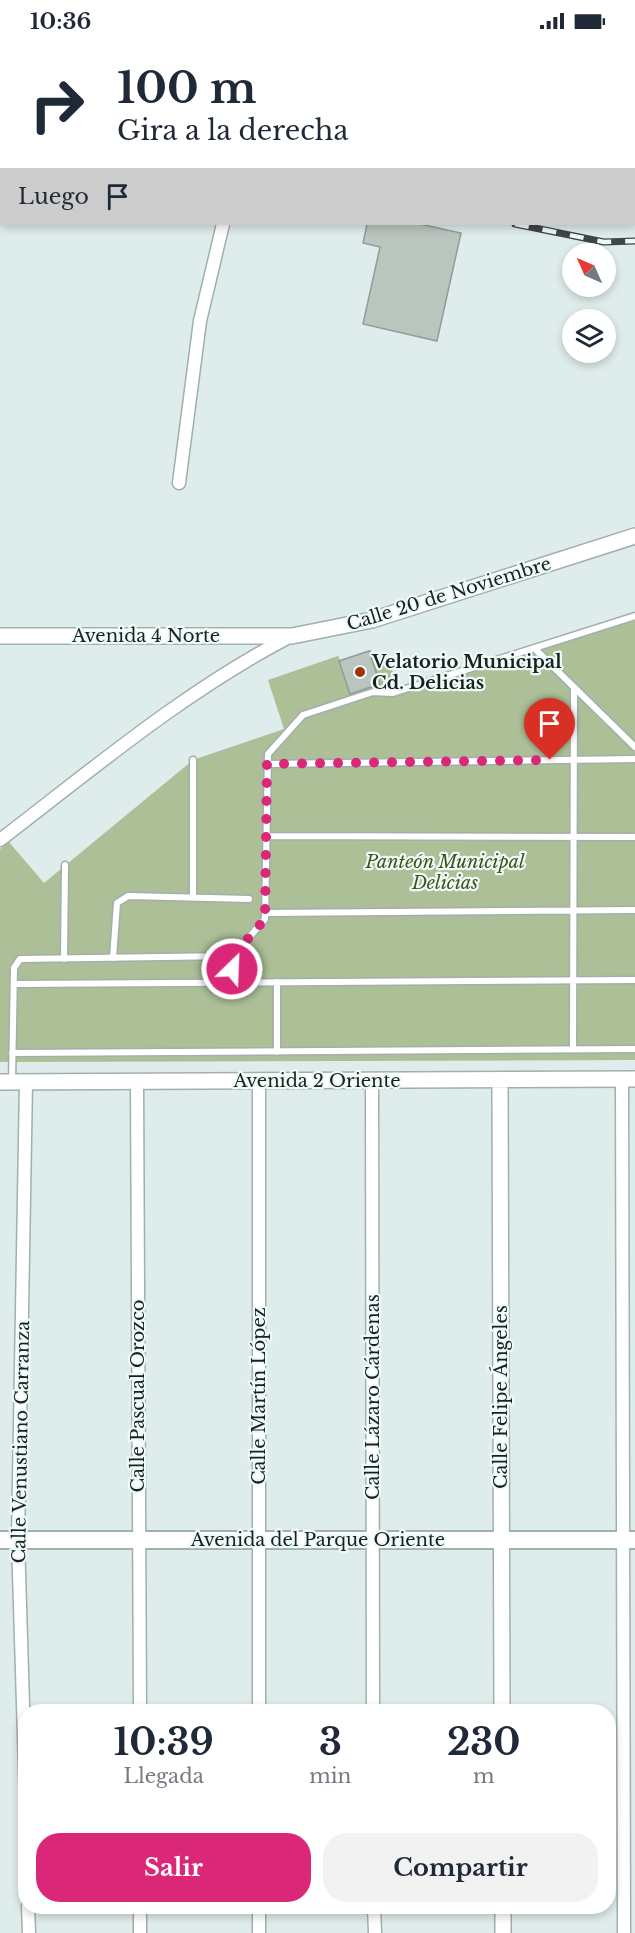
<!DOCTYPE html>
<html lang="es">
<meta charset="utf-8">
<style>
body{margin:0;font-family:"Libre Baskerville",serif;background:#f2f2f3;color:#1f2937;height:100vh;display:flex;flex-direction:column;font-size:22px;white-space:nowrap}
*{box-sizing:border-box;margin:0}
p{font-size:20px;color:#747a83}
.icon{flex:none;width:33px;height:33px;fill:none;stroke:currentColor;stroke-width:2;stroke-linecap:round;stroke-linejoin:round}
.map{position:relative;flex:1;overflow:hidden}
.side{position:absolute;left:18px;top:1662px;width:598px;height:210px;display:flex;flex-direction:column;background:#fff;border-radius:24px;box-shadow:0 3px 9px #0003}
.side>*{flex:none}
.hud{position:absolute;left:0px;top:0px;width:636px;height:183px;box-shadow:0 3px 9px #0003;background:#fff;color:#1f2937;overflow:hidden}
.needle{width:39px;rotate:315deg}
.fabs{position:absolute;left:562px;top:201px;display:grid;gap:12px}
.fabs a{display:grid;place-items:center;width:54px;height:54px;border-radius:50%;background:#fff;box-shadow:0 3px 9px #0003;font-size:30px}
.pin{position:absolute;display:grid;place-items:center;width:51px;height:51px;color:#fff;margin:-62px -26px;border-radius:50% 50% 50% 0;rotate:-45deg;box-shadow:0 0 6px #0007}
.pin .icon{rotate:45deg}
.me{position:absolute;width:66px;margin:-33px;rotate:24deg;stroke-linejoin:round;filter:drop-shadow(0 0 4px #0008)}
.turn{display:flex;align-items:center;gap:21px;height:126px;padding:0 18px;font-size:27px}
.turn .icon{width:78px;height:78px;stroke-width:2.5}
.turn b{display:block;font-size:42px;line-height:51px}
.then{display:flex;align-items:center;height:57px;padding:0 18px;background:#0003;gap:12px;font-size:22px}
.eta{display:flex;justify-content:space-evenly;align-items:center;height:102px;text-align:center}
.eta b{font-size:36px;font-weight:700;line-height:42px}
.button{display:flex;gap:12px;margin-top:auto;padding:12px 18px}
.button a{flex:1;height:69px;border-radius:24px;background:#db2777;color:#fff;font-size:24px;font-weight:700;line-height:69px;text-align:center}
.button a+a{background:#f2f2f3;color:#1f2937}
.status{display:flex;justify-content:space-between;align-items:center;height:42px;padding:0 30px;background:#fff;direction:ltr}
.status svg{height:16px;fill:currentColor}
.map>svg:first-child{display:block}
</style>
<div class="status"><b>10:36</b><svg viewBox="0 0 49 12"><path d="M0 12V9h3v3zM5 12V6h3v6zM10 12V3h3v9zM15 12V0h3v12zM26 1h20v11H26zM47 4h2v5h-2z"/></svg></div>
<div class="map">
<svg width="635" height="1891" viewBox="0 0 635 1891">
<rect width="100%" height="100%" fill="#deeceb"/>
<!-- green -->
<path fill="#acbf97" d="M635,570V1018L0,1020V807L9,800L44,841L193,718L284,687L268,638L338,614L340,618L371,608L373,614L386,610L399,648Z"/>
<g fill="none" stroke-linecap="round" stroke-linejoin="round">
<!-- canal -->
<path stroke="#7495b4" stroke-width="16" d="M343,0L355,2
M634,37H635"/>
</g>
<!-- building -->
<path fill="#bac5be" stroke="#929c96" stroke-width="1.5" d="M367,182H420L461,191L437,299L363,282L380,205L363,201Z
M369,609L380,642L350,652L339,619Z"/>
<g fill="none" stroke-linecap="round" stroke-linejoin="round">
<defs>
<path id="service" d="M534,606L635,705
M267,722L635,717
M266,794L635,795
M193,855V718
M265,871L635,868
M113,916L117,861L128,854L249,857
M64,917L65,823
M232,940L233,914L265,877L268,712L303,673L373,650L393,651L635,574
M277,940V1010
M14,942L635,938
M573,1008L574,645
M12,1011L635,1007
M12,1040L14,926L20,917L233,914"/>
<path id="minor" d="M179,441L200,279L223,182
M0,798C94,726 185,649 291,594
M622,1037L624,1891
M137,1039L140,1670
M372,1040L373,1670
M259,1670V1039
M26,1761L18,1498L26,1040
M28,1864L29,1891
M140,1864V1891
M374,1864L375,1891
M259,1891V1864"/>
<path id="tertiary" d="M0,594H292L372,578L635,494
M0,1040L635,1037
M500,1040L502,1670
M503,1864V1891"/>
<path id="secondary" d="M0,1498H635"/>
<path id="primary" d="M0,6H2
M0,30H2
M634,88H635
M634,115H635"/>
</defs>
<!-- service casing -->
<use href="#service" stroke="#a1afad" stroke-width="9"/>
<!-- minor casing -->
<use href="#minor" stroke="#a1afad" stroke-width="15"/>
<!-- tertiary casing -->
<use href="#tertiary" stroke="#a1afad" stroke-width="18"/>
<!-- secondary casing -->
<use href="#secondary" stroke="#a1afad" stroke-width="20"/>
<!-- primary casing -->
<use href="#primary" stroke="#a1afad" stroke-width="21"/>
<!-- service -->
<use href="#service" stroke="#fff" stroke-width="6"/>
<!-- minor -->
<use href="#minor" stroke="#fff" stroke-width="12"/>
<!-- tertiary -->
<use href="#tertiary" stroke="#fff" stroke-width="15"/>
<!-- secondary -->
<use href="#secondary" stroke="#fff" stroke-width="16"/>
<!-- primary -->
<use href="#primary" stroke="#fff" stroke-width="18"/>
<defs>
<path id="rail" d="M515,182L604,200L635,199"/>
</defs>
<!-- rail casing -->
<use href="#rail" stroke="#3f4645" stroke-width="7"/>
<!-- rail -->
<use href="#rail" stroke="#ecfaf8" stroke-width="4.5" stroke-dasharray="14" stroke-linecap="butt"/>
</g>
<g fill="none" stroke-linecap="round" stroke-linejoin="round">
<!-- route -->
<path stroke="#db2777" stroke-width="10" stroke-dasharray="0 18" d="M232,927L233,914L265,877L267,722L550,718"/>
</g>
<!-- markers -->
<circle fill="#9b350c" stroke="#ecfaf8" stroke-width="2" cx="360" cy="630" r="6"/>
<g text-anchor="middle" stroke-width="4.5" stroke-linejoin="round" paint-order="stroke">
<!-- street labels -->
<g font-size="18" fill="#1b201f" stroke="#ecfaf8">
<text transform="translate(449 552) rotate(-17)" y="6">Calle 20 de Noviembre</text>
<text x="146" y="600">Avenida 4 Norte</text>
<text x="317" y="1045">Avenida 2 Oriente</text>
<text transform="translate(138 1354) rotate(-90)" y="6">Calle Pascual Orozco</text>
<text transform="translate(259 1354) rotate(-90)" y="6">Calle Martín López</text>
<text transform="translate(373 1355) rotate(-90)" y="6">Calle Lázaro Cárdenas</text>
<text transform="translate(501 1355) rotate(-90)" y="6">Calle Felipe Ángeles</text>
<text transform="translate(21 1400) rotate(-89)" y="6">Calle Venustiano Carranza</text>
<text x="318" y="1504">Avenida del Parque Oriente</text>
</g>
<!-- poi labels -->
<g font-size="18" font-weight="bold" fill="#1b201f" stroke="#ecfaf8" text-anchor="start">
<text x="372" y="626">Velatorio Municipal<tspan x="372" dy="21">Cd. Delicias</tspan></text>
</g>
<!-- park labels -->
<g font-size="18" font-style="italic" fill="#3b5317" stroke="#ecfaf8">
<text x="445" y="826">Panteón Municipal<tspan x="445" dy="21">Delicias</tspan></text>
</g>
</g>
</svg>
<div class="fabs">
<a><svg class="needle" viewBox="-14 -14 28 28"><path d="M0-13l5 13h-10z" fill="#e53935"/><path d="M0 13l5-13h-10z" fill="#747a83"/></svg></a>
<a><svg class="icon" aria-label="layers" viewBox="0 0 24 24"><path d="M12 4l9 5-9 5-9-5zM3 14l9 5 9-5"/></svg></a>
</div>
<div class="pin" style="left:550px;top:718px;background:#d93025"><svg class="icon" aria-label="arrive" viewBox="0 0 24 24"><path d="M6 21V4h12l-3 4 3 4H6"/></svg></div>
<svg class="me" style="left:232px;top:927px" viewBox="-20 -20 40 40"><circle r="17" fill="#db2777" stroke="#fff" stroke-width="3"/><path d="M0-11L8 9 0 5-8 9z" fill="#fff"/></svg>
<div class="hud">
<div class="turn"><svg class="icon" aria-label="right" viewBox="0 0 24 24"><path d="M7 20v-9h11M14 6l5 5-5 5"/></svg><div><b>100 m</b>Gira a la derecha</div></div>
<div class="then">Luego<svg class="icon" aria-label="arrive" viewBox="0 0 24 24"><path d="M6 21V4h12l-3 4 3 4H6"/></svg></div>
</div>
<section class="side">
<div class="eta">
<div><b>10:39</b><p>Llegada</p></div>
<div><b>3</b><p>min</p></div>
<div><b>230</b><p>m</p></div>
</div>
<div class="button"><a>Salir</a><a>Compartir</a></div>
</section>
</div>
